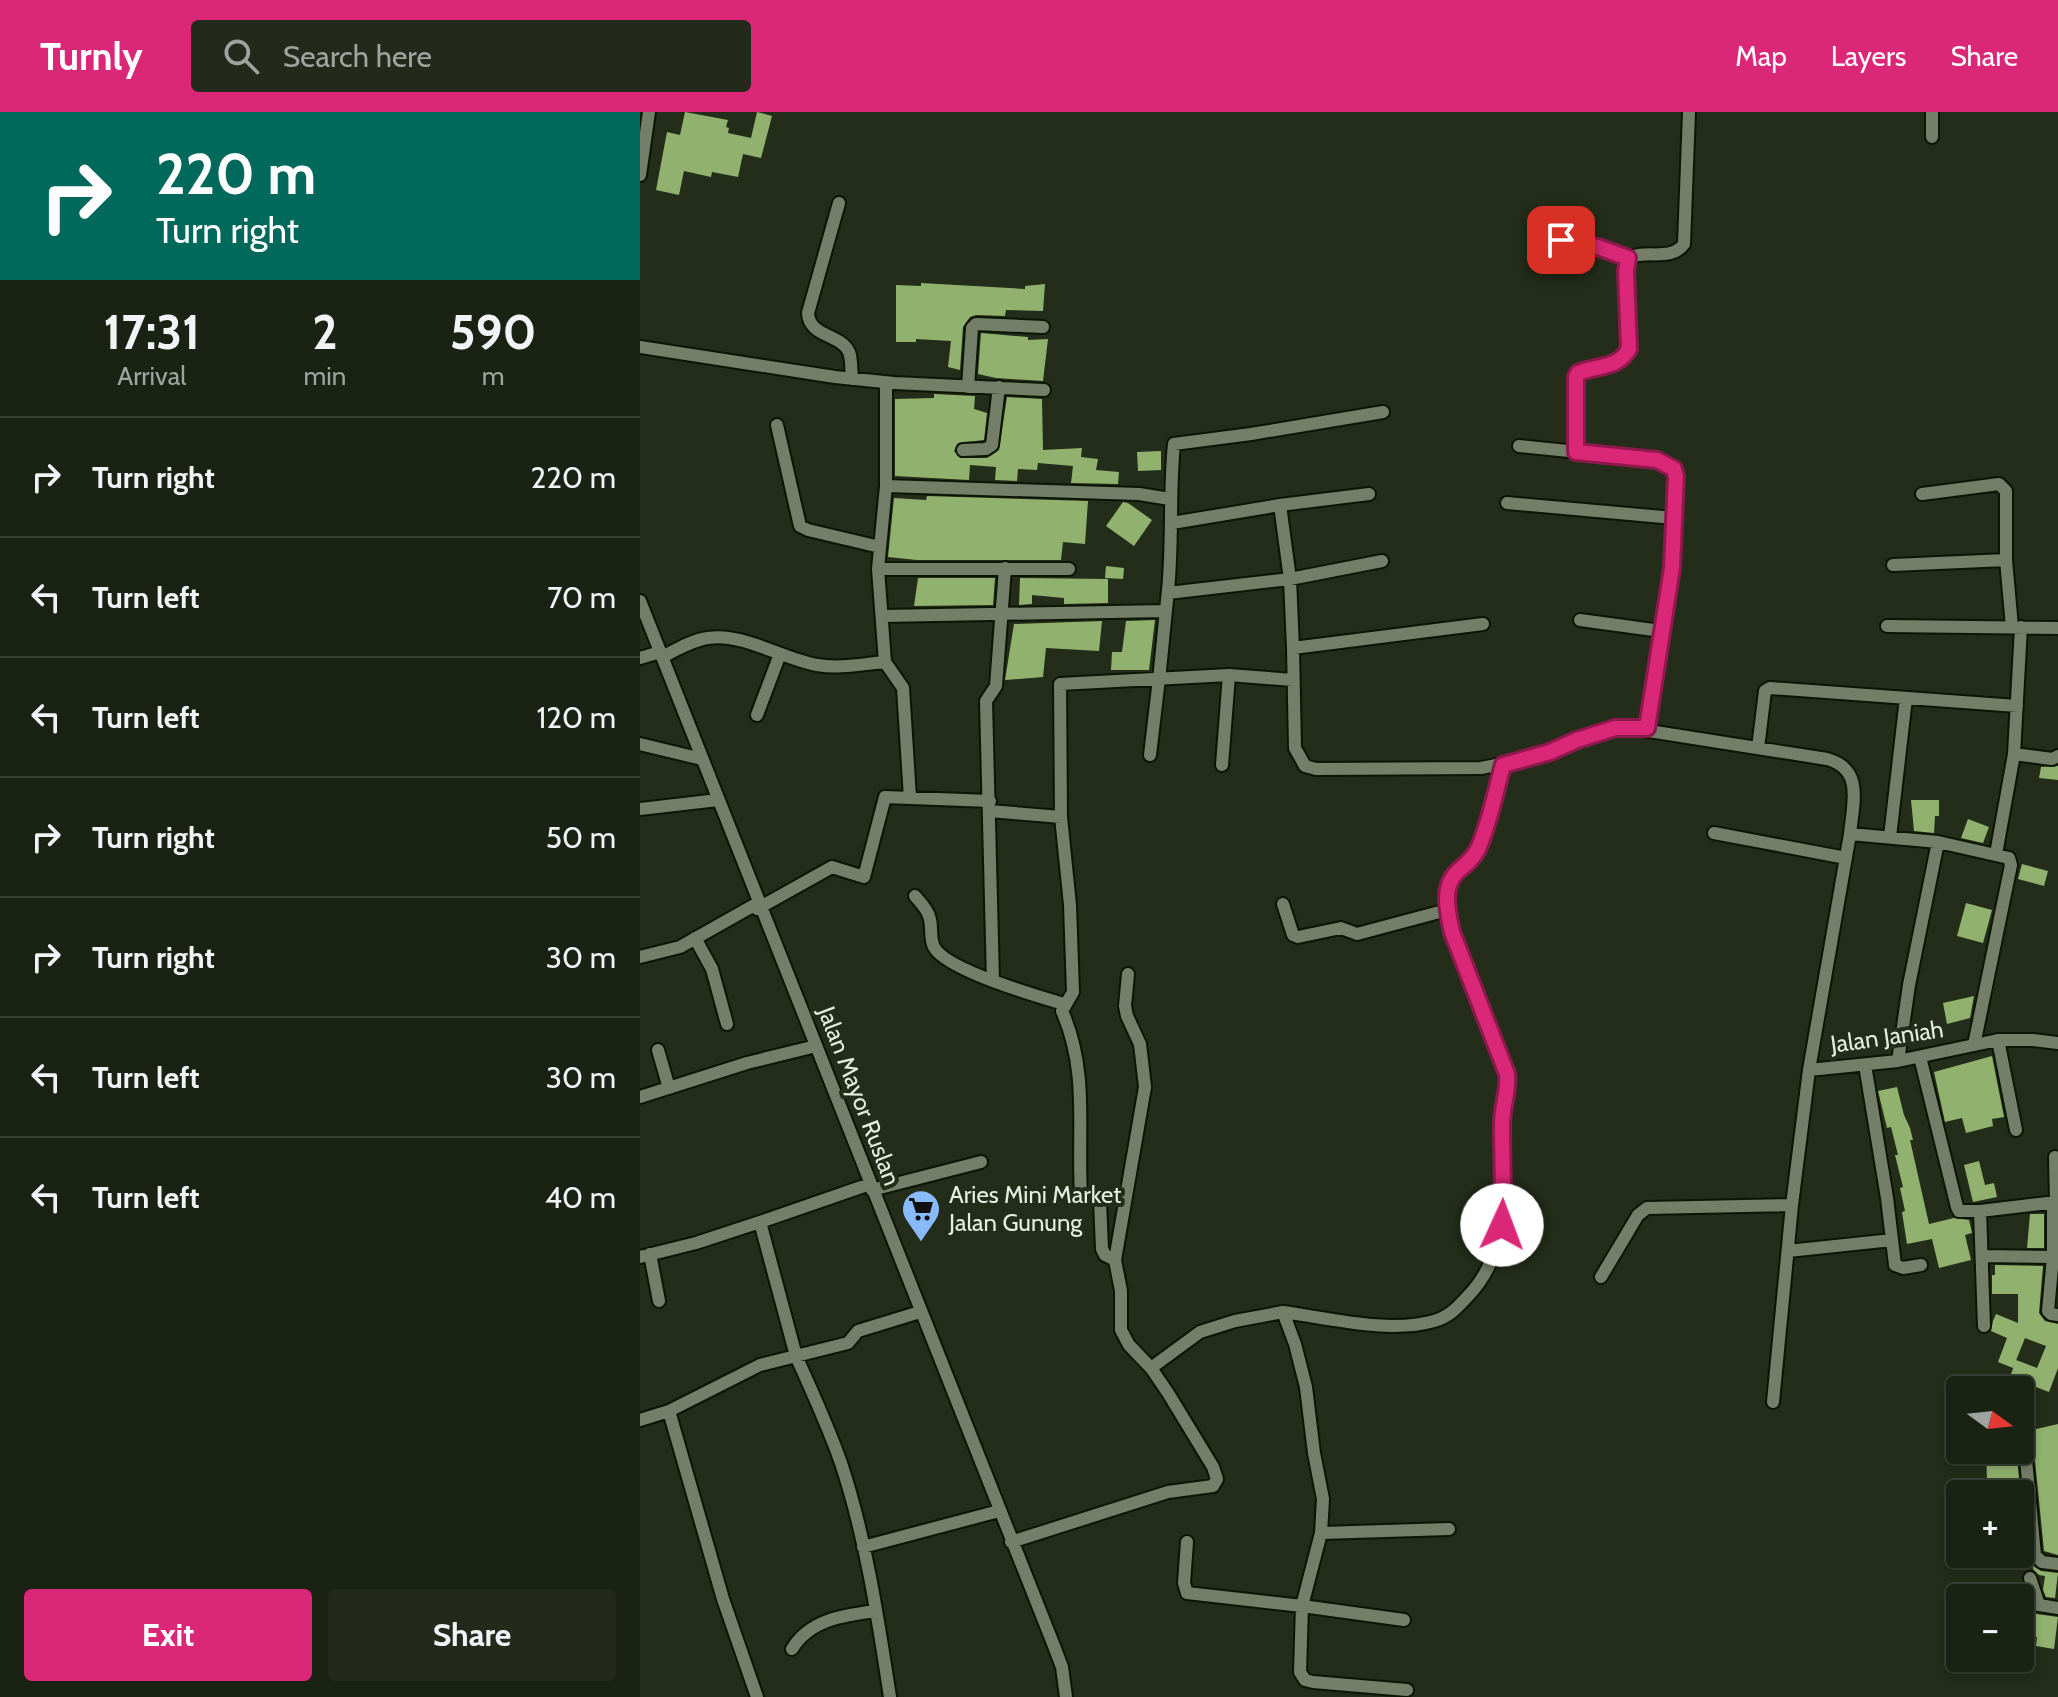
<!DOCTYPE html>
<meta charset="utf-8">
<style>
body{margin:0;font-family:Cabin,sans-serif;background:#232a1c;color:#f1f3f6;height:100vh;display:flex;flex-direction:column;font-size:30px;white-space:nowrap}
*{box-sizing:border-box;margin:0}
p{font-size:26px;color:#9fa4a0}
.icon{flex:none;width:44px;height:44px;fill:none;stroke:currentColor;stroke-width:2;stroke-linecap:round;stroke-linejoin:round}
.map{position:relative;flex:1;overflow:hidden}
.side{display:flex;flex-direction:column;background:#1a2213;width:640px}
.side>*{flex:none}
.banner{background:#00695c;color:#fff;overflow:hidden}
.needle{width:52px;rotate:105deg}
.buttons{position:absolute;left:1306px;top:1264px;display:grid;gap:16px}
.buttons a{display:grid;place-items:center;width:88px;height:88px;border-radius:8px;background:#1a2213;box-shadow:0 4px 12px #0003,0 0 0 2px #383f33;font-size:40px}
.pin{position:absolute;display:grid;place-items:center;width:68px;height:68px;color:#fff;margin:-34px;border-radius:16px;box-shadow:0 4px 12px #0006}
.me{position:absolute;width:88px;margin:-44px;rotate:2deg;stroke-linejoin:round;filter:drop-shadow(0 0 6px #0008)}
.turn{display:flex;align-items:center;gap:28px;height:168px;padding:0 24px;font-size:36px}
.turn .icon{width:104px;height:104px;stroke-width:2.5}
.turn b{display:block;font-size:56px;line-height:68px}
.eta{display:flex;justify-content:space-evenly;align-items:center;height:136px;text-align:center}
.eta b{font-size:48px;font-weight:700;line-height:56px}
.button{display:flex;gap:16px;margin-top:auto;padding:16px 24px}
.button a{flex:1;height:92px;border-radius:8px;background:#db2777;color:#fff;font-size:32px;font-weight:700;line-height:92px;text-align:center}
.button a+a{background:#232a1c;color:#f1f3f6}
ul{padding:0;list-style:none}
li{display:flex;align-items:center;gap:24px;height:120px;padding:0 24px;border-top:2px solid #383f33}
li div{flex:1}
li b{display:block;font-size:30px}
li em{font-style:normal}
header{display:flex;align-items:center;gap:48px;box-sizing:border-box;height:112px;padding:0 40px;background:#db2777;color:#fff}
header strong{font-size:38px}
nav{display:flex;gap:44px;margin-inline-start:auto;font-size:28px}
.search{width:560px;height:72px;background:#232a1c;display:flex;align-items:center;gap:20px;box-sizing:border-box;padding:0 28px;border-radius:8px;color:#9fa4a0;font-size:30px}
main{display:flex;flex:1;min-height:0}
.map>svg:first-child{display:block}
</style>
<header>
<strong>Turnly</strong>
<div class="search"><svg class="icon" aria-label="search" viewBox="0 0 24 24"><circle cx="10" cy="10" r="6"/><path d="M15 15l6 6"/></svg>Search here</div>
<nav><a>Map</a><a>Layers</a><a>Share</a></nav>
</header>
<main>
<section class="side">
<div class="banner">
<div class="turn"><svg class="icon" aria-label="right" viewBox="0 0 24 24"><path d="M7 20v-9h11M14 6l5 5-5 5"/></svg><div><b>220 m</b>Turn right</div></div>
</div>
<div class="eta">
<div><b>17:31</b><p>Arrival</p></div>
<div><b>2</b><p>min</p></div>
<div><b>590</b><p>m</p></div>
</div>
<ul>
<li><svg class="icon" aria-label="right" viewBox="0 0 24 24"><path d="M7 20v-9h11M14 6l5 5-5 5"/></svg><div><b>Turn right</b></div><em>220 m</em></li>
<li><svg class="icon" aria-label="left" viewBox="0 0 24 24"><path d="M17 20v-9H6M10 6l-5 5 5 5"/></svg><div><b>Turn left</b></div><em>70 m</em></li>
<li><svg class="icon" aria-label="left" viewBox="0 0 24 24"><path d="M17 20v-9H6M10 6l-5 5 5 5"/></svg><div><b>Turn left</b></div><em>120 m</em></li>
<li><svg class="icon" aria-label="right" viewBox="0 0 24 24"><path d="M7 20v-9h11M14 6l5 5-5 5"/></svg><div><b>Turn right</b></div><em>50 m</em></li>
<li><svg class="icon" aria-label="right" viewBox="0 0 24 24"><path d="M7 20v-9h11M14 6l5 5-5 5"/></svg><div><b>Turn right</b></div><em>30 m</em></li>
<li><svg class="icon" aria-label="left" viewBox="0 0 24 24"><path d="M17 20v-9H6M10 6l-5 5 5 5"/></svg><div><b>Turn left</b></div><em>30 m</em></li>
<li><svg class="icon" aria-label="left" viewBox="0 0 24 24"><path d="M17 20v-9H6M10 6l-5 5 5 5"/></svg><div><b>Turn left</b></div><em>40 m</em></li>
</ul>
<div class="button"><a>Exit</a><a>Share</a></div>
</section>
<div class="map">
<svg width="1418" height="1585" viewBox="0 0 1418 1585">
<rect width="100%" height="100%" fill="#232d19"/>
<!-- building -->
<path fill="#91b26f" d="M45,0L88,8L86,15L89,16L88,21L111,26L117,0L132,4L121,46L103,42L98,65L72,60L71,65L44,59L39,83L16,78L27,20L40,23Z
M281,171L385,177V174L405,172L403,199L366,198L365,204L336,203L330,205L323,215L320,258L308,255L311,229L276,227V230H256V173L281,174Z
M341,221L388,225V228L408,227L403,269L356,266L338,262Z
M294,282L335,284L334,297L347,301L344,328L318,331L314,339L320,346H347L359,338L367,285L402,287L403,338L442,336L441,345L458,347L456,358L479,360L478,372L431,371L433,354L398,351L397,358L378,357L377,369L355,368L356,355L330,353L329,368L255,364V287L294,286Z
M521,339V358L498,359L497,340Z
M287,384L448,389L445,432L423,430L421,448H277L248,445L254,386L286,388Z
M483,390L488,391L512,408L494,434L466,414Z
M466,454L484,456L483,467L465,466Z
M278,466H355L353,493L274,494Z
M380,466L468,467V491L424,492V486L392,483V492L379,493Z
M515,508L509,558H471L472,540H482L486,509Z
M462,509L459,539L406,536L403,565L365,568L374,512Z
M1418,654V668L1399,666L1401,655Z
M1271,688H1299V704H1295L1294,721L1274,719Z
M1328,707L1349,715L1343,731L1321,726Z
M1382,752L1408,759L1404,774L1378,767Z
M1326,791L1352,798L1343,831L1317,824Z
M1334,884L1330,906L1307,912L1303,891Z
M1352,944L1364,1005L1352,1007L1353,1014L1326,1021L1322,1006L1305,1010L1294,960Z
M1257,975L1264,1003L1270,1016L1273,1028H1270L1289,1112L1314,1106L1329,1108L1332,1121L1325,1123L1331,1148L1299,1156L1292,1127L1267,1132L1262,1100L1265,1099L1260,1076L1263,1075L1255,1043H1258L1251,1015L1247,1016L1238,979Z
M1339,1049L1345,1073L1354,1071L1357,1085L1333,1090L1324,1053Z
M1390,1102H1404V1136H1387Z
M1355,1153L1403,1154L1399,1201L1405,1209L1418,1212V1256L1409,1280L1370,1265L1376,1248L1397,1256L1406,1234L1385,1226L1373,1256L1358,1250L1367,1226L1351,1219L1353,1209L1356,1202L1378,1211V1182H1352V1163H1355Z
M1418,1312V1443L1404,1439L1392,1318Z
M1346,1338H1376L1388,1448H1380V1382H1358L1357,1369H1347Z
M1393,1454L1401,1459L1418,1461L1415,1486L1406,1485L1403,1478L1405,1464L1399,1463L1393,1457Z
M1388,1495L1397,1502L1418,1505L1414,1537L1396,1534L1397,1525L1380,1523Z"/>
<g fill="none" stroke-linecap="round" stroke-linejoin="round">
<defs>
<path id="street" d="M1292,25V0
M0,63L9,0
M199,91L168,201C169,225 201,222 209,240C212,247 211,259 212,267
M903,126L958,135L988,146
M0,235L195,265L254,271L404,278
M246,271V374L238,457L245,550L263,576L270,686
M328,275L332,216L336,212L403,215
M137,313L160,414L168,418L240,435
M879,334L1017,348L1034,357L1036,365L1032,456L1007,616
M323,338L346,337L352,333L359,275
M936,340V265L938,261C957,254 978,257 989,237L986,159L988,146C1006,137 1031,150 1044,132L1049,0
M246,374L499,382L530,387
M1282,382L1359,372L1366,379V448L1372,515
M867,391L1034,406
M640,393L650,467L653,536L843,512
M532,411L640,393L729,382
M1253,453L1366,448
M238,457H429
M528,481L650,467L742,449
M0,489L414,1534L422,1555L426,1585
M242,504L525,499
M940,508L1021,519
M1247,514L1418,516
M653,536L655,636L665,654L676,657L841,656L882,648L975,616H990L1187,647C1224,657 1213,691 1210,722L1169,958
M22,545C36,538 52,528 68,526C101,520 143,547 177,553C199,557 222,552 245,550
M0,546L20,540
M117,603L140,542
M0,632L62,647
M1118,636L1125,579L1130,576L1377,594
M1374,642L1412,647L1418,644
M510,643C517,588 523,533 528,478C533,429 529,381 534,332L611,322L743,300
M582,653L589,563
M0,697L78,688
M350,699L421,705
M1074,721L1206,746
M1210,722L1298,730L1369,746L1371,753L1334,933
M1250,725L1266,586
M1356,742L1374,642L1381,515
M275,784C280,790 287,797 289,804C293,814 289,826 294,835C306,858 397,884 424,892
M643,792L653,823L658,825L701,816L717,822L807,798
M117,797L192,755L224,765L245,685L350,689
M55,826L72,857L87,912
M0,845L40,835L118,791
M353,869L346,589L356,574L365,456
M1358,928L1376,1018
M18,938L29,976
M1280,945L1317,1095L1319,1099H1340L1344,1214
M1258,949L1269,873L1298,730
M1225,953L1247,1086L1255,1153L1263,1156L1281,1153
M0,985L107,951L176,934
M232,1078L341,1050
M1413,1092V1145L1408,1199L1411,1202L1418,1203
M1340,1099L1416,1090L1415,1045
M120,1110L230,1072
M1148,1139L1252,1128
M10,1142L19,1189
M1342,1144L1413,1145
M0,1145L56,1131L120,1110L156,1244L208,1231L218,1219L280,1200
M475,1148L465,1143L462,1137L460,1089L441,1082C437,1018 449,960 422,899L433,880L430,793L421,705L420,572L589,563L653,568
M961,1165L998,1103L1007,1096L1152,1093
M511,1256L560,1220L595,1209L643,1200
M1133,1290L1152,1093L1169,958L1258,949L1358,928H1393L1418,931
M29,1299L83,1487L117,1585
M0,1308L29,1299L120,1253L156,1244C172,1279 188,1314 201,1351C226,1426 238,1507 250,1585
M1383,1316L1395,1443L1402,1450L1418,1452
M681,1421L683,1387L674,1341L666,1275L655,1232L643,1200C689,1206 749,1222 794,1209C809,1205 818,1195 828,1184C867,1144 866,1086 864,1034C863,1026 861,1018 862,1010C863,993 869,979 867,962C852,920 798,813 809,774C813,759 828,754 836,742C851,716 855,681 863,653
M371,1430L528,1380L573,1374L577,1367L573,1355L528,1281L511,1256L489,1233L481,1218V1179L475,1148L505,975L500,932L487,904L485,894L488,862
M547,1430L544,1471L547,1481L662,1494L681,1421L809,1417
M223,1435L359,1399
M1390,1466L1399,1493L1418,1496
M764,1508L662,1494L660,1560L665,1568L673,1570L767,1578
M152,1537C170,1507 205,1503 236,1499"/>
</defs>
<!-- street casing -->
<use href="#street" stroke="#0d1504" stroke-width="16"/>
<!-- street -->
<use href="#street" stroke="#737f68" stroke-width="12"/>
</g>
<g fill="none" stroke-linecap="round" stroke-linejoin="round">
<defs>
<path id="route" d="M862,1113C864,1079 862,1046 862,1012C862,994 869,979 867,962L812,820C808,800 801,776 817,760C825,753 833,747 838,737C850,710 855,681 863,653L910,640L937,628L975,616H1007L1032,456L1036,365L1034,357L1017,348L936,340V265L938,261C957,253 978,257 989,237L986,159L988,146L958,135L921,128"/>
</defs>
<!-- route casing -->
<use href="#route" stroke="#8e194d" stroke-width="20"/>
<!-- route -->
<use href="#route" stroke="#db2777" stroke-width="14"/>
</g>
<!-- icons -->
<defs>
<symbol id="supermarket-pin" viewBox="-11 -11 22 30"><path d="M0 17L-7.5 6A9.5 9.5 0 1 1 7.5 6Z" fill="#88bafc" stroke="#232d19"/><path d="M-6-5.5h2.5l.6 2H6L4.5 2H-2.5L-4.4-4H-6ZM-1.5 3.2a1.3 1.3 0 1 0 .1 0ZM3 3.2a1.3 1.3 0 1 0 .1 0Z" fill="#111"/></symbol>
</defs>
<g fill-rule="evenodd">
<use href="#supermarket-pin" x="259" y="1075" width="44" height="60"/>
</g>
<g text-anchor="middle" stroke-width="8" stroke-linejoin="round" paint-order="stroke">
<!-- street labels -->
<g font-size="24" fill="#e6ede0" stroke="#232d19">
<text transform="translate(1247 925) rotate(-8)" y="8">Jalan Janiah</text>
<text transform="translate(219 984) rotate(69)" y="8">Jalan Mayor Ruslan</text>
</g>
<!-- poi labels -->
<g font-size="24" fill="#e6ede0" stroke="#232d19" text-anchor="start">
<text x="309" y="1091">Aries Mini Market<tspan x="309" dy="28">Jalan Gunung</tspan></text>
</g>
</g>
</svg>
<div class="buttons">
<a><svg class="needle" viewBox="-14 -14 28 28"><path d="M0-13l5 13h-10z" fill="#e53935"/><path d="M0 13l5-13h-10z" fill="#9fa4a0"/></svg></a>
<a>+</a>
<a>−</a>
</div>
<div class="pin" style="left:921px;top:128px;background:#d93025"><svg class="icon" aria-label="arrive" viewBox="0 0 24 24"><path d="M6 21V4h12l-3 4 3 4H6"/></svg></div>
<svg class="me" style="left:862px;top:1113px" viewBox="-20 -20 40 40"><circle r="19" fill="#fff"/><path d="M0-13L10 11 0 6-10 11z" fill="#db2777"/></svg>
</div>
</main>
